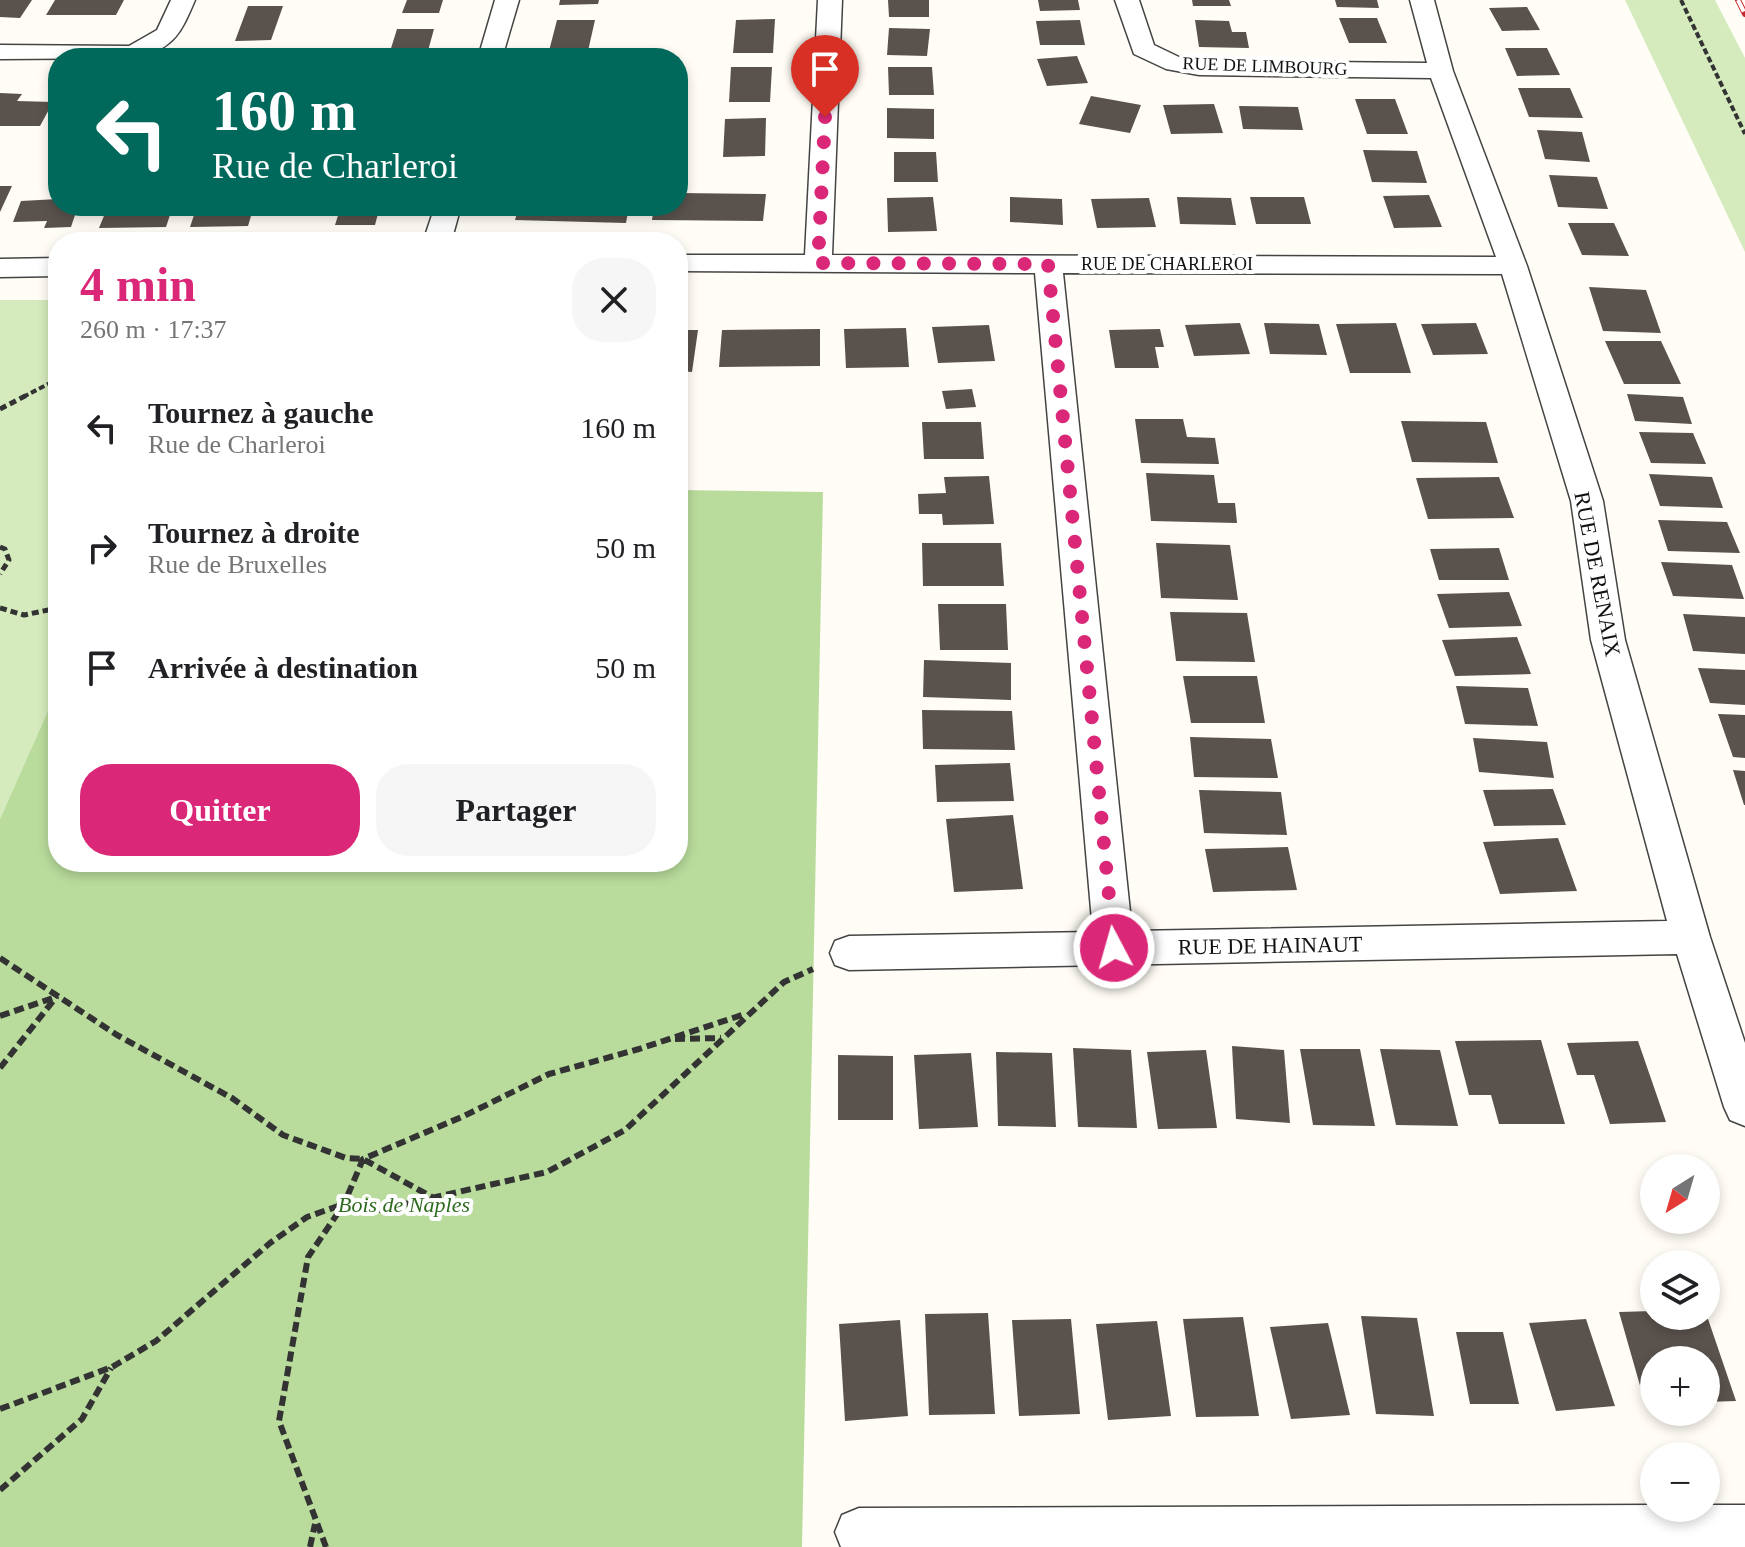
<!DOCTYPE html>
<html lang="fr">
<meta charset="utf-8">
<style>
body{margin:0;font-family:Georgia,serif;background:#f6f6f6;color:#202124;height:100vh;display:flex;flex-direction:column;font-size:30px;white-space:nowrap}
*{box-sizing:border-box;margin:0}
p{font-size:26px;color:#757577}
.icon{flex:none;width:44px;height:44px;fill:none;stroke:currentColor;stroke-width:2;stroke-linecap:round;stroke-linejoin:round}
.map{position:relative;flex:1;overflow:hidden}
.panel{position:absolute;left:48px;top:232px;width:640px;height:640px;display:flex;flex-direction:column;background:#fff;border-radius:32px;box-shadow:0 4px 12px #0003}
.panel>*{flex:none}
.hud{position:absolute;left:48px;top:48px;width:640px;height:168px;border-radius:32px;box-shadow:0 4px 12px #0003;background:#00695c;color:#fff;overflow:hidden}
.needle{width:52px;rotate:217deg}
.controls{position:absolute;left:1640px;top:1154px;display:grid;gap:16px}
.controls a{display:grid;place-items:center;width:80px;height:80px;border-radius:50%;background:#fff;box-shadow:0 4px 12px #0003;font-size:40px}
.pin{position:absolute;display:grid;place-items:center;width:68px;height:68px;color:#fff;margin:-82px -34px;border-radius:50% 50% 50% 0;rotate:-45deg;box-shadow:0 0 8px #0007}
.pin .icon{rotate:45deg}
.me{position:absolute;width:88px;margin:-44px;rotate:354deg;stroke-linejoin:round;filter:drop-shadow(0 0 6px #0008)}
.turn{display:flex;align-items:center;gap:28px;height:168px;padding:0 32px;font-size:36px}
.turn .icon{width:104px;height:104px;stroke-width:2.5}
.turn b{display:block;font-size:56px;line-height:68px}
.round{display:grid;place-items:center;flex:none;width:84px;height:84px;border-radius:32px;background:#f6f6f6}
.head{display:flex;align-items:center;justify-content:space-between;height:136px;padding:0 32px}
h1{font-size:48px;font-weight:700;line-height:60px;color:#db2777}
.action{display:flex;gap:16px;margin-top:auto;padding:16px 32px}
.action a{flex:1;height:92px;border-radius:32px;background:#db2777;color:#fff;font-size:32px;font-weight:700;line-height:92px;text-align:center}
.action a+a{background:#f6f6f6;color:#202124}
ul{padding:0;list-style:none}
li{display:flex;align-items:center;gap:24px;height:120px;padding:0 32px}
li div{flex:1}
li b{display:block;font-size:30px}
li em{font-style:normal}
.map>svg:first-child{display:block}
</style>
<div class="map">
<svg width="1745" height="1547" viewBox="0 0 1745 1547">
<rect width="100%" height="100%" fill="#fffdf5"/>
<!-- green -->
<path fill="#d5ebbd" d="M1625,0H1715L1745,58V252Z
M0,300H58V688L0,819Z"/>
<!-- forest -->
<path fill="#b9dc9c" d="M678,490L823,492L802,1547H0V819L58,688V862H678Z"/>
<!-- building -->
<path fill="#5a524d" d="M0,0H32L20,18L0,17Z
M55,0H124L116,15H46Z
M407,0H443L439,13H402Z
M560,0H599L598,4L559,5Z
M888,0H929V17H889Z
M1038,0H1078L1080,10L1040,11Z
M1192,0H1229L1231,6H1193Z
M1335,0H1377L1379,8L1337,7Z
M248,6H283L271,40L235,41Z
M1527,7L1540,30L1502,31L1489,8Z
M1339,18H1377L1387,43H1349Z
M775,19L773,53H733L736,20Z
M557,20H595L588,51H549Z
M1080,20L1085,45H1040L1036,21Z
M1195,20L1229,21L1232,32H1246L1249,48L1199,47Z
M889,28L930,29L927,56L887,55Z
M397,29H434L426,58H388Z
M1505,48H1547L1560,75L1517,76Z
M1077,56L1088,83L1047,86L1037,59Z
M731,67H772L770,102H729Z
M888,67H932L934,95H889Z
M1518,88H1570L1583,118L1529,117Z
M0,93L22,94L17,101L53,102L40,126H0Z
M1091,96L1141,105L1130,133L1079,124Z
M1355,99H1395L1408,134H1367Z
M1214,104L1223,133L1171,134L1163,105Z
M1239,106L1298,107L1303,130L1243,129Z
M887,108L934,109V139L887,138Z
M766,118L765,156L723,157L725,119Z
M1537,130L1582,132L1590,162L1545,159Z
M1363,150L1417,151L1427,183L1372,182Z
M894,152H936L938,182H894Z
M1549,175L1597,177L1608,209L1558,207Z
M0,186H12L0,212Z
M678,193L766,194L763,221L652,220L654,206H678Z
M1429,195L1442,227L1394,228L1383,196Z
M933,197L937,231L888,232L887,198Z
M1010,197L1062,199L1063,225L1010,222Z
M1177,197L1231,198L1236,225L1180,224Z
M1250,197H1304L1311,224H1256Z
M1149,198L1156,227L1097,228L1091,199Z
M58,199V206H78L71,227L44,228L47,221L13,222L21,201Z
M108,206H173L166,227L99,228Z
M197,206H254L248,226L190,227Z
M341,206H380L375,225H335Z
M519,206H629L626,223L515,220Z
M1568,223H1614L1629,256L1582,255Z
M1589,287L1646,290L1661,333L1603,331Z
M1240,323L1250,354L1194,356L1185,325Z
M1264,323L1319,324L1327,355L1270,354Z
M1396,323L1411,373H1350L1336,324Z
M1476,323L1488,354L1433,355L1421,324Z
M989,325L995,361L938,363L932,327Z
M906,328L909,367L846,368L844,329Z
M820,329V366L719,367L722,330Z
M1160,329L1164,347H1155L1159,368H1115L1109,330Z
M678,330H698L692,372L678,371Z
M1605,341H1661L1681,384H1624Z
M972,389L976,407L946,409L942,391Z
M1627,394L1683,397L1692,424L1635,421Z
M1135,419H1183L1187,437L1215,438L1219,464L1141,463Z
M1401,421L1486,422L1498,463L1412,462Z
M922,422H981L984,459H924Z
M1639,432L1693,433L1706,464L1651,463Z
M1146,473L1214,475L1218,503H1235L1237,523L1151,521Z
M1649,474L1712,477L1723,508L1660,506Z
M989,476L994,524L943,525L942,514H919L918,494L946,493L944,477Z
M1499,477L1514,518L1428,519L1416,478Z
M1658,520L1727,522L1740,553L1668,551Z
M922,543H1001L1004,586H923Z
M1156,543L1230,545L1238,600L1161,598Z
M1499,548L1509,580H1439L1430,549Z
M1661,562L1732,565L1744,599L1673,596Z
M1509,592L1522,626L1449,628L1437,594Z
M938,604H1006L1008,650H940Z
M1170,612L1247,613L1255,662L1176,661Z
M1683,614L1745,617V654L1693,651Z
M1517,637L1531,674L1455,676L1442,640Z
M924,660L1011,663V700L923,697Z
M1698,668L1745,670V705L1710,703Z
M1183,676H1257L1265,723H1191Z
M1456,686L1528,688L1538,726L1465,724Z
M922,710L1012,711L1015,750L923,749Z
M1718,714L1745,715V758L1733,757Z
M1190,737L1271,739L1278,778L1194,777Z
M1473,738L1547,742L1554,778L1479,772Z
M1010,763L1014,801L937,802L935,765Z
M1733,770L1745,771V805H1744Z
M1553,789L1566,825L1494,826L1483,790Z
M1199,790L1281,792L1287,835L1204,833Z
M1013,815L1023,889L954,892L946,819Z
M1558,838L1577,891L1500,894L1483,842Z
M1288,847L1297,890L1213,892L1205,849Z
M1541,1040L1565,1124H1499L1491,1095H1469L1455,1041Z
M1638,1041L1666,1122L1610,1124L1594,1075H1577L1567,1043Z
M1232,1046L1284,1050L1290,1123L1236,1119Z
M1073,1048L1131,1050L1137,1128L1078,1127Z
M1300,1049H1360L1375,1126L1313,1125Z
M1380,1049L1440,1050L1458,1126L1396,1125Z
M1206,1050L1217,1128L1158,1129L1147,1052Z
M996,1052L1052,1053L1056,1127L998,1126Z
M971,1053L978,1127L919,1129L914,1055Z
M838,1055L893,1056V1120H838Z
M1654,1311V1316H1707L1736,1401L1706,1402V1360H1654V1403H1645L1619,1312Z
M988,1313L995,1414L929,1415L925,1314Z
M1361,1316L1417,1318L1434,1416L1376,1414Z
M1243,1317L1259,1416L1196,1417L1183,1319Z
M1071,1319L1080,1414L1019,1416L1012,1320Z
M1586,1319L1615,1406L1556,1411L1529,1323Z
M900,1320L908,1416L845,1421L839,1324Z
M1157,1321L1171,1416L1108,1420L1096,1324Z
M1328,1323L1350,1415L1291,1419L1270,1327Z
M1456,1332H1503L1519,1404H1470Z"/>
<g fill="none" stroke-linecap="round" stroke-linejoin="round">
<defs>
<path id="street" d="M171,0H195C181,33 175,46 140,58L0,59V45L129,46L157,30Z
M495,0H519L502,58H478Z
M818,0H842L832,255L1496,257L1431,78L1199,75L1166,69L1134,54L1115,0H1139L1154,45L1181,58L1199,61L1427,63L1410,0H1434L1453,71L1527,266L1603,501L1625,640L1710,937L1745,1043V1126L1730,1120L1724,1107L1677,954L849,970L835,965L830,953L835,941L849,936L1093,932L1035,273L678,271V255H805ZM1063,273L1502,274L1571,501L1591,640L1667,921L1132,931Z
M435,206H461L451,242H423Z
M58,258V276L0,277V259Z
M1654,1505V1508H1706V1505H1745V1547H841L835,1532L842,1515L859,1508Z"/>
</defs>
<!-- street casing -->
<use href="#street" stroke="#444" stroke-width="3"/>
<!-- path-far2 -->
<path stroke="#333" stroke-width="4" stroke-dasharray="6 3" stroke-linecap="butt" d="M1681,0L1745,134
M23,397L58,379"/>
<!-- path-far1 -->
<path stroke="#333" stroke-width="5" stroke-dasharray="7 4" stroke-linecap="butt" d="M0,409L27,395
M0,547L5,549L9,560L0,574
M0,608L24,615L58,608"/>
<!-- path -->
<path stroke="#333" stroke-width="6" stroke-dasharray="10 5" stroke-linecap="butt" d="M0,958L117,1035L232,1098L283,1135L346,1158L363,1159L432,1197
M0,1016L53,998
M675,1039L721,1038
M0,1068L57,996
M0,1409L112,1367L156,1341L270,1243L307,1217L344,1204L378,1210L547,1172L625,1130L784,982L813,969
M0,1490L82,1419L111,1368
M310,1547L315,1524
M326,1547L279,1421L308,1257L344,1204L363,1159L464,1116L549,1074L639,1049L745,1014"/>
<!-- street -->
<use href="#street" fill="#fff" fill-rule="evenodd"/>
<defs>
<path id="rail" d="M1738,0L1745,14"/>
</defs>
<!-- rail casing -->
<use href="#rail" stroke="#c4262e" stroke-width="6"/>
<!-- rail -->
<use href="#rail" stroke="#fff" stroke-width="4" stroke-dasharray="13" stroke-linecap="butt"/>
</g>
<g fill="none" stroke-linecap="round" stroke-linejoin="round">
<!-- route -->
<path stroke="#db2777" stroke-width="14" stroke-dasharray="0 25.2" d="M825,117L818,263L1048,264L1114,948"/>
</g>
<g text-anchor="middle" stroke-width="8" stroke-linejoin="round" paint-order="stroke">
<!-- far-street labels -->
<g font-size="18" fill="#111" stroke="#fff">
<text transform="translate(1265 66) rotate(2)" y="6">RUE DE LIMBOURG</text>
<text x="1167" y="270">RUE DE CHARLEROI</text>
</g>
<!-- street labels -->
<g font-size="22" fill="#111" stroke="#fff">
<text transform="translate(1598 574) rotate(79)" y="8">RUE DE RENAIX</text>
<text transform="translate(1270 945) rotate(-1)" y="8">RUE DE HAINAUT</text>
</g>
<!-- park labels -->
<g font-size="22" font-style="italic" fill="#2f6b1f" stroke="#fff">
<text x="404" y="1212">Bois de Naples</text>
</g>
</g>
</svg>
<div class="controls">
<a><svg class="needle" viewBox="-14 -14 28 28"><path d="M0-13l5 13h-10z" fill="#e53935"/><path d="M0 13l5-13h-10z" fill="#757577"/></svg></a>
<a><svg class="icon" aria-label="layers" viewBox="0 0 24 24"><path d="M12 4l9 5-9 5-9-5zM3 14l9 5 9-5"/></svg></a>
<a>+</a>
<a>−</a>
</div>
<div class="pin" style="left:825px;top:117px;background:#d93025"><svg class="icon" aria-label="arrive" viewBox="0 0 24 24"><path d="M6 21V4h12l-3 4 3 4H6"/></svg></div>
<svg class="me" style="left:1114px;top:948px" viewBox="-20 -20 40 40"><circle r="17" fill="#db2777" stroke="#fff" stroke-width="3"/><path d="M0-11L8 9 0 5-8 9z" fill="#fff"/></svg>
<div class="hud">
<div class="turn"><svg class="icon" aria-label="left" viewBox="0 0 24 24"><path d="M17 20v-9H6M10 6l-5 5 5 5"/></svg><div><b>160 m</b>Rue de Charleroi</div></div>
</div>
<section class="panel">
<div class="head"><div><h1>4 min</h1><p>260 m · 17:37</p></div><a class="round"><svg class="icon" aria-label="close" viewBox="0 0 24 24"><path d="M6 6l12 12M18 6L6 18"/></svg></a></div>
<ul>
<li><svg class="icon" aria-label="left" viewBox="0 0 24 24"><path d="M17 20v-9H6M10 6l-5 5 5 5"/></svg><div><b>Tournez à gauche</b><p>Rue de Charleroi</p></div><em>160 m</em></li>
<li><svg class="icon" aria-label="right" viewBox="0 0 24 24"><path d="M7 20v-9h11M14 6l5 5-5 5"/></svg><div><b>Tournez à droite</b><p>Rue de Bruxelles</p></div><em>50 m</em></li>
<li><svg class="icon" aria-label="arrive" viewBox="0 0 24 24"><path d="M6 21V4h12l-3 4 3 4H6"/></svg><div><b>Arrivée à destination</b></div><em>50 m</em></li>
</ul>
<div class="action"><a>Quitter</a><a>Partager</a></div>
</section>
</div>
